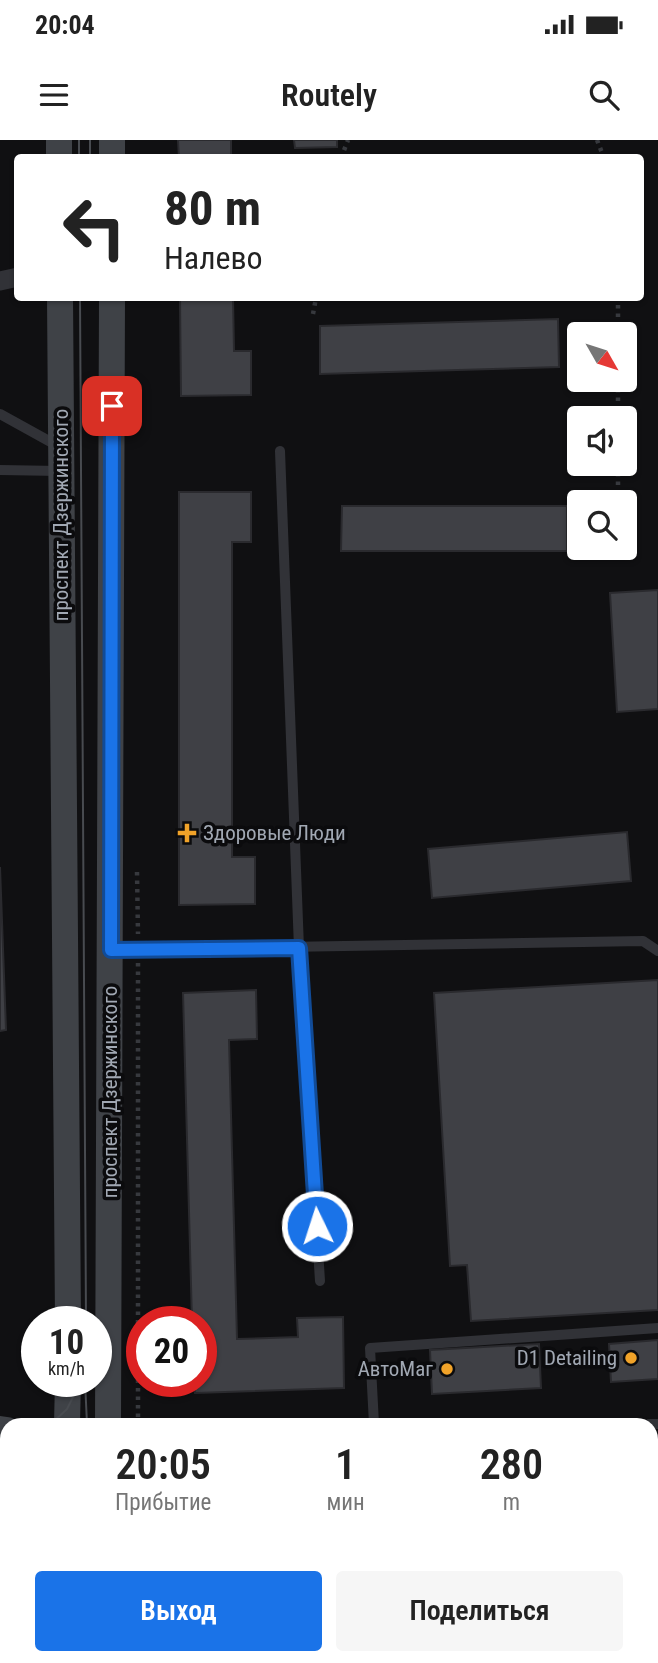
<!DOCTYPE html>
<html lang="ru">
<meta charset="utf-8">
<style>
body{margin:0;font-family:"Roboto Condensed",sans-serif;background:#f6f6f6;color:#222;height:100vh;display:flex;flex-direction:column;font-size:26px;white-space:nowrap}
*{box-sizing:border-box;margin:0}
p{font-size:23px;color:#767676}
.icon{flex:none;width:38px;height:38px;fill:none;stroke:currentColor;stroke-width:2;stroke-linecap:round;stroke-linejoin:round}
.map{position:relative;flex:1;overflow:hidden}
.drawer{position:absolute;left:0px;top:1278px;width:658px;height:247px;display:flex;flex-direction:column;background:#fff;border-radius:21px 21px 0 0;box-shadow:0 2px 5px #0004}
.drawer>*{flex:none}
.hud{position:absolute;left:14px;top:14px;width:630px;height:147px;border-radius:7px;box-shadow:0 2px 5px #0004;background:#fff;color:#222;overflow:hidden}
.needle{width:46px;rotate:129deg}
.controls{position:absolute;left:567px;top:182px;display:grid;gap:14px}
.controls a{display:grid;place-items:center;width:70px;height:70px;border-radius:7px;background:#fff;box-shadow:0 2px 5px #0004;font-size:35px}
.speed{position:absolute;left:21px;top:1166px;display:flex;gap:14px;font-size:35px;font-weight:700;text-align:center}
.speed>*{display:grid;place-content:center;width:91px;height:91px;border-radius:50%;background:#fff;box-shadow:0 2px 5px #0004;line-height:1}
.speed small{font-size:18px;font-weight:400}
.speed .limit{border:10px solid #d22;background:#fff;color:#111}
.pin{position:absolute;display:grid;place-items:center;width:60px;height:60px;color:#fff;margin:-30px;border-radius:14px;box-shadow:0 4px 10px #0006}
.me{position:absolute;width:77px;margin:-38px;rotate:356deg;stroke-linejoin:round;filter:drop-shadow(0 0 5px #0008)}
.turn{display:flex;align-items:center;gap:24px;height:147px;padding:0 35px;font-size:32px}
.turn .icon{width:91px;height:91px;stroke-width:2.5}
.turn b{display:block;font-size:49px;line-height:60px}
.eta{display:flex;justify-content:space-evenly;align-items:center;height:119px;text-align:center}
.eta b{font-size:42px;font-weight:600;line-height:49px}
.primary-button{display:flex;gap:14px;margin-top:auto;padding:14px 35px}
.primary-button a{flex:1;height:80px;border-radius:7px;background:#1a73e8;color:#fff;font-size:28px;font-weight:600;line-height:80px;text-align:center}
.primary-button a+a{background:#f6f6f6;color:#222}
.status{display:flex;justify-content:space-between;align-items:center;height:49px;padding:0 35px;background:#fff;direction:ltr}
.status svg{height:19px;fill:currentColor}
header{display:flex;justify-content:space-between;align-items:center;height:91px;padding:0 35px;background:#fff;font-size:32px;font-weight:600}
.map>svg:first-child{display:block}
</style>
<div class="status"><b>20:04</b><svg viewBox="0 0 49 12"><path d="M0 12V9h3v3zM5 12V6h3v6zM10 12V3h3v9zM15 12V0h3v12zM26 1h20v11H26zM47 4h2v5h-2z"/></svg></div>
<header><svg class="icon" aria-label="menu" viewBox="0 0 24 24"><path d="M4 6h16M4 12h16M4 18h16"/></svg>Routely<svg class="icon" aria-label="search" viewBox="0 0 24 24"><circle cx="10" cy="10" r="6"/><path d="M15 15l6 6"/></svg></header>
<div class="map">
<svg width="658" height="1523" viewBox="0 0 658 1523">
<rect width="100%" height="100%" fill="#101012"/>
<!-- building -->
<path fill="#3f4045" stroke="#2a2a2e" stroke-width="2" d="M178,0H231V18H179Z
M294,0H337V7L295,8Z
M180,158H233L234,211H251V255L181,256Z
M558,179L559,227L320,234V186Z
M179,352H251V402H232V717H255V764L179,765Z
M342,366H567V411H341Z
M658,450V569L617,572L610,453Z
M627,692L631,741L432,758L428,709Z
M0,727L6,890L0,891Z
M658,840V1170L471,1181L467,1125L450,1126L434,853Z
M256,850L257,899L229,900L237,1199L298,1197L297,1178L343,1177L344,1248L195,1253L194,1241H201V1181H192L183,853Z
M658,1200V1239L611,1242L609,1204Z
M539,1204L541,1248L432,1254L430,1210Z
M0,1370H7V1517H10V1523H0Z
M658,1487V1523H540L539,1517H651V1488Z
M127,1517H184V1523H127Z"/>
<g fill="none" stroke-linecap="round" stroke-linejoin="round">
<!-- path -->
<path stroke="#37393e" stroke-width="4.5" stroke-dasharray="3.5 5" stroke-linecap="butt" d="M597,0L604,18
M341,18L348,0
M313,174L316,158
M618,194V158
M618,278V240
M618,362V324
M137,732L138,794
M138,823V1284
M21,1523V1517"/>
<!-- service -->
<path stroke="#313237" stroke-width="10" d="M0,274L58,306
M280,311L299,808L320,1141
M0,330L60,331
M112,810L643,801L658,811
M374,1284L370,1208L658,1188
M649,1284H658"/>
<!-- minor -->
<path stroke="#313237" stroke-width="19" d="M0,141L18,137
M421,1517V1523"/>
<!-- secondary -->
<path stroke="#3f4247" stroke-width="26" d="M59,0V18
M112,18V0
M60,158L68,1181
M67,1284L68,1241
M108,1284L112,158
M0,1289L7,1290
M0,1330H7
M66,1517V1523
M107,1523V1517"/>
<!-- tram -->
<path stroke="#484b50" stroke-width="2" d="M79,0V18
M90,0V18
M80,158L86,1181
M85,1241L87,1284
M51,1284L67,1269L81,1241
M0,1311L7,1312
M88,1523V1517"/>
</g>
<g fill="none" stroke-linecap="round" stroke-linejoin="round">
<defs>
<path id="route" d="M112,266L111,810L299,808L317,1086"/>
</defs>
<!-- route casing -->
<use href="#route" stroke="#114b97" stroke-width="18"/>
<!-- route -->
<use href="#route" stroke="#1a73e8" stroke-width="12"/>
</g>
<!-- markers -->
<g fill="#f1a329" stroke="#0b0b0d" stroke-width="2.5">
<path d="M183.5 682.5h7v7h7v7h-7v7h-7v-7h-7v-7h7z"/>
<circle cx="631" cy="1218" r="7"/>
<circle cx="447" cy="1229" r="7"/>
</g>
<g text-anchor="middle" stroke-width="7" stroke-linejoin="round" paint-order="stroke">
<!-- street labels -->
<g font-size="21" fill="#a1a8b3" stroke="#0b0b0d">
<text transform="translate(61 375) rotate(-90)" y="7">проспект Дзержинского</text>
<text transform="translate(110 952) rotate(-90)" y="7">проспект Дзержинского</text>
</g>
<!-- poi labels -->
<g font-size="21" fill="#a1a8b3" stroke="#0b0b0d" text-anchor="end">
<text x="203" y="700" text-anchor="start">Здоровые Люди</text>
<text x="617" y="1225">D1 Detailing</text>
<text x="433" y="1236">АвтоМаг</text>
</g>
</g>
</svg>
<div class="controls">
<a><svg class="needle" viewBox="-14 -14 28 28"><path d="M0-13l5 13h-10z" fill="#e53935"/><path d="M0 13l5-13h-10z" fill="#767676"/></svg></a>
<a><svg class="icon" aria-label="sound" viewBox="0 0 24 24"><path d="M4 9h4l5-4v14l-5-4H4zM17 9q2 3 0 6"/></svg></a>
<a><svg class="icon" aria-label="search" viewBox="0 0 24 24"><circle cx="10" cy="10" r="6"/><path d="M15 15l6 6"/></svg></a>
</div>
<div class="speed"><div>10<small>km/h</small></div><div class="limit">20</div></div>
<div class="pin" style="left:112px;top:266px;background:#d93025"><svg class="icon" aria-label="arrive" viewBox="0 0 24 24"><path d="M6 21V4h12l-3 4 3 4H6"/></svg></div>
<svg class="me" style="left:317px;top:1086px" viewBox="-20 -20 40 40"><circle r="17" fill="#1a73e8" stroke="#fff" stroke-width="3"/><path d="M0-11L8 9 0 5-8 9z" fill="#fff"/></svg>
<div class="hud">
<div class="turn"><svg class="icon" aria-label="left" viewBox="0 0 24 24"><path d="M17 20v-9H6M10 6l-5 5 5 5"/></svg><div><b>80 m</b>Налево</div></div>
</div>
<section class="drawer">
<div class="eta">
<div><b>20:05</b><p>Прибытие</p></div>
<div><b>1</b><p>мин</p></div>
<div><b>280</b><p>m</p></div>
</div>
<div class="primary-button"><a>Выход</a><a>Поделиться</a></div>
</section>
</div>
